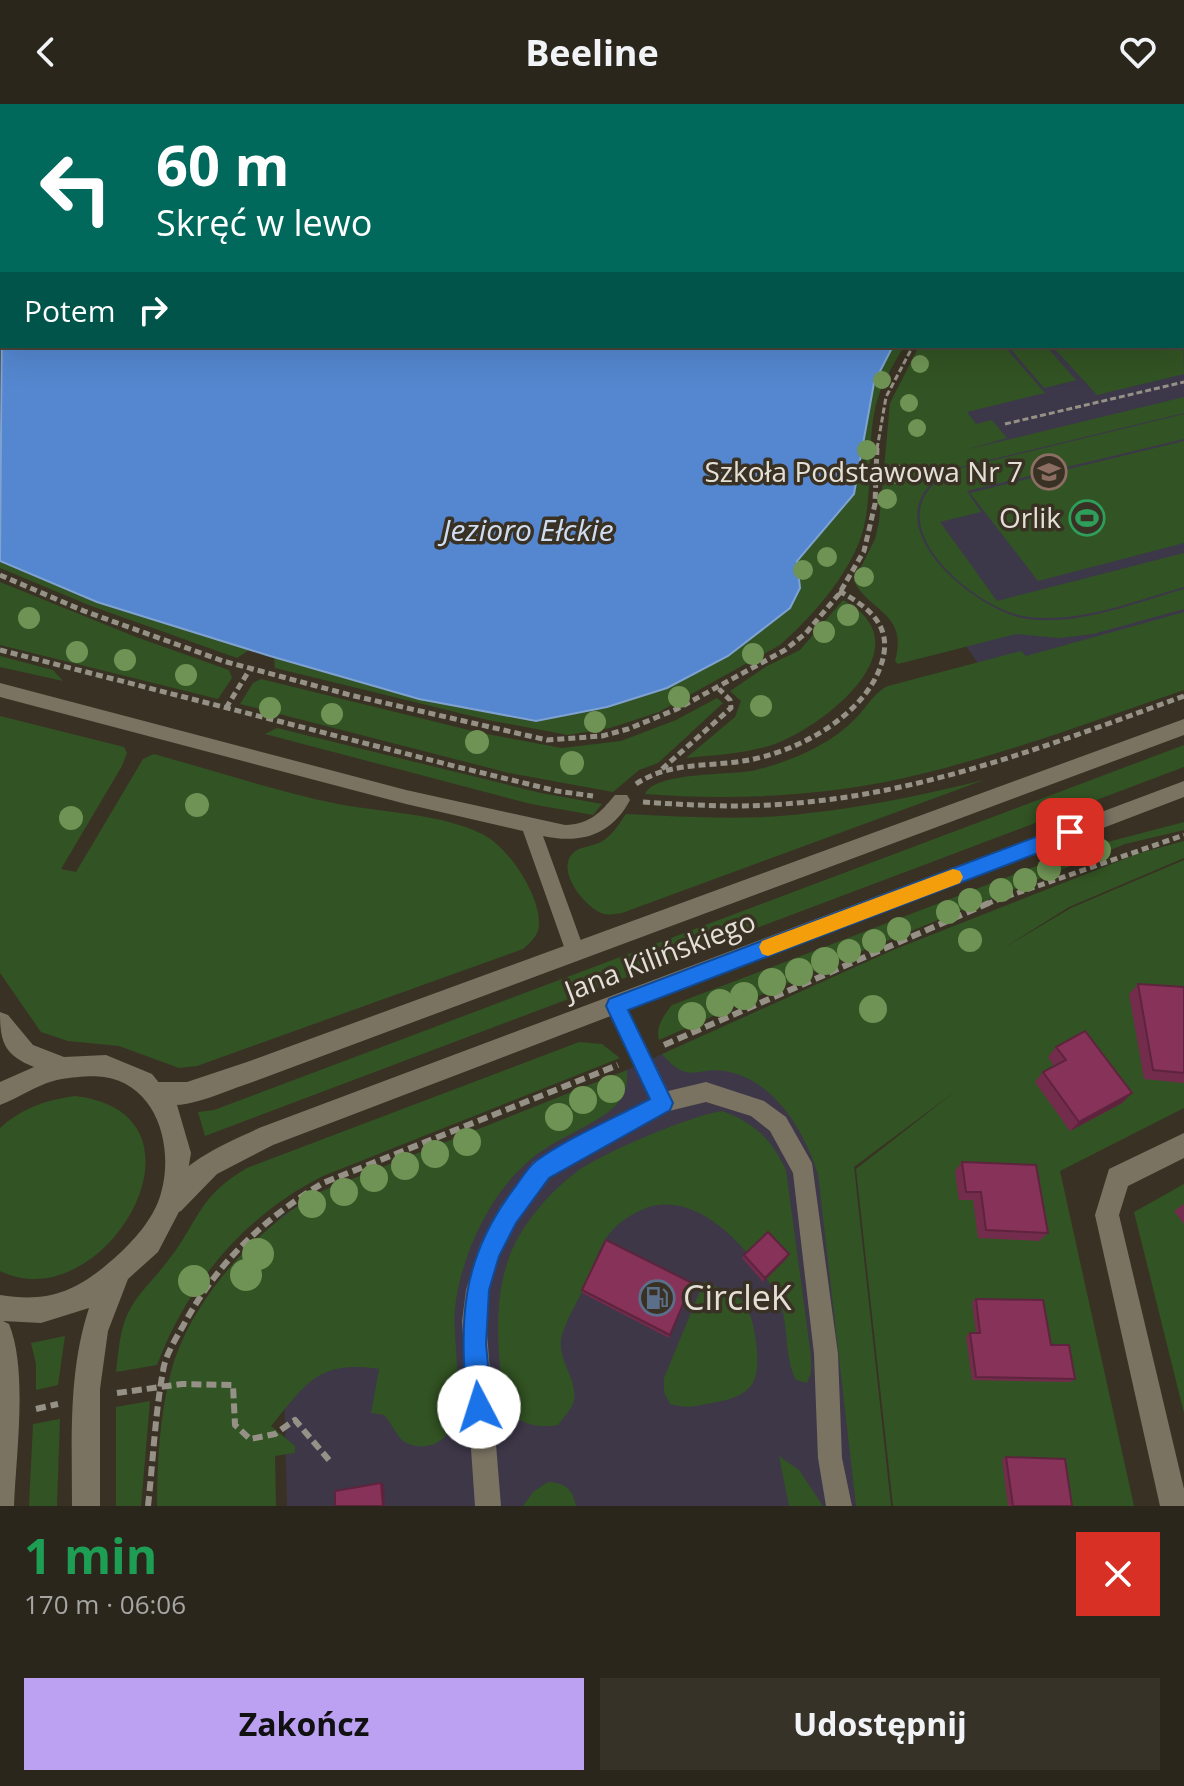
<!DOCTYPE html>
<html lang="pl">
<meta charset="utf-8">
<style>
body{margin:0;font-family:"Open Sans",sans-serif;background:#373228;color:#f1f3f6;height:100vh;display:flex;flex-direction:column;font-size:30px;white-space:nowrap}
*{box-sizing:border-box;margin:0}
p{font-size:26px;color:#a6a5a3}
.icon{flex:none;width:44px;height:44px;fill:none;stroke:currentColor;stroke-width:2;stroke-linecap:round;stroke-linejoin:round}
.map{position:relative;height:1402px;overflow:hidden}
.sheet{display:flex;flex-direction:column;background:#2b261b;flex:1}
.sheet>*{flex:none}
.hud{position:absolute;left:0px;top:0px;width:1184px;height:244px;box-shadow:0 8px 32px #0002,0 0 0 2px #47433a;background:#00695c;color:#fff;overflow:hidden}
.pin{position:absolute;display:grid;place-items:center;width:68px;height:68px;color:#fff;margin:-34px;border-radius:16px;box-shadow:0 4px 12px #0006}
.me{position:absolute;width:88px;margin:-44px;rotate:355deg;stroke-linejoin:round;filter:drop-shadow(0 0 6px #0008)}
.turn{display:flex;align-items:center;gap:28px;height:168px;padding:0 24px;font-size:36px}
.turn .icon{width:104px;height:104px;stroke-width:2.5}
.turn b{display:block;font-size:56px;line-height:68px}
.then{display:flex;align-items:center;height:76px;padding:0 24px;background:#0003;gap:16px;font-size:30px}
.round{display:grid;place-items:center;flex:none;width:84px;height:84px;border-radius:0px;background:#373228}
.headline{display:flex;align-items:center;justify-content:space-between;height:136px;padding:0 24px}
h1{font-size:48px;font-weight:700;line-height:60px;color:#1e9e55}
.primary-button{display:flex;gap:16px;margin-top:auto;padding:16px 24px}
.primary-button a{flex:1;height:92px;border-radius:0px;background:#bca0f2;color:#111;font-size:32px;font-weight:700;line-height:92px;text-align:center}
.primary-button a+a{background:#373228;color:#f1f3f6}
header{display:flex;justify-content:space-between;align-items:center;height:104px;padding:0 24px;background:#2b261b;font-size:36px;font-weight:700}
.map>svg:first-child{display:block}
</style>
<header><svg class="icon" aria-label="back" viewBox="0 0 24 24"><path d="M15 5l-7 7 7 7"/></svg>Beeline<svg class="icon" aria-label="heart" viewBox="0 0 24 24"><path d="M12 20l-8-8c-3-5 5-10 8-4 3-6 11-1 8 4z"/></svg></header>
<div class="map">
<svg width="1184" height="1402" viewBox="0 0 1184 1402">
<rect width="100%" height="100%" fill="#393224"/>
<!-- commercial -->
<path fill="#3d3748" d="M838,871L854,1063L891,1402H287L280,1113L322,1087L627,966Z"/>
<!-- education -->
<path fill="#3c3849" d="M1184,102V585L1033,638L889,432L896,382L978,242H1182Z"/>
<!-- green -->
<path fill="#325323" d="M1182,200L1184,270L1097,291L1052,242H1182Z
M893,242H904C894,260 882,278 877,297C865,341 875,390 861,433C847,473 811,514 780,541L659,608L610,624L568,631L488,616L275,564L274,554L419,595L535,618L607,603L790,504L800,484L797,457L854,390L874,279Z
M919,242H1004L1045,289L967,308L976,320L992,316L1007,334L965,346L1184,293V309L960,363C947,369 934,375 925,387C890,438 983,509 1027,515C1079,522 1135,499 1184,485V505L1093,530L1060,534L1016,530L898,560L895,557C909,509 868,507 854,477L875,435L879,418L890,299Z
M1046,242L1076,276H1077L1044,284L1009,243Z
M1184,310V335L967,387L981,408L940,418L997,497L1184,449V483C1134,497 1081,519 1029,513C985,509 893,438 927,388C935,376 948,371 961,364Z
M1184,337V439L1038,477L970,389Z
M0,457L97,498L249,546L237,554L91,502L0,464Z
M0,478L136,533L229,566L232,574L218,595L0,541Z
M843,496C928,541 824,623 772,641C744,650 715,651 686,654L735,613L741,597L730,587L767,562L800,546Z
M1184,508V586C1100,615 1016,646 929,668C837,692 739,697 645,690C656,667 731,672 756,666C791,657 828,642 854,616C865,606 874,588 888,582L1021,547L1026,552Z
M0,552L53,566L63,577L0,563Z
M261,575L481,629L562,644L621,637L676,616L717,594L723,599L658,659L639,666L613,688L509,669L240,600L253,579Z
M0,612L124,643L127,649L122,662L61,765L76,768L143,655L154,650C215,667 276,687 338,700C385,709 439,709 482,730C508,742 540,791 539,820C539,831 531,838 523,845L197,962L179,964L119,942L68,937L41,928L0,869Z
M277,624L541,689L602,700L593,711L531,700L265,630Z
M1184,641V663L205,1032L198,1008L214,1006Z
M984,676L622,809C616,810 609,811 604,810C586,805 556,768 572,750C579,742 592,743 601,738C612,732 619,720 626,710C687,713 749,717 809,709C868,703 926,690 984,676Z
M1184,718V726L1125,740L840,856L659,936C655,923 664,911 672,901L1081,745Z
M1184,737V754L1069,803L1002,845L1071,804L1184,756V1004L1060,1067L1134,1402H893L856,1065L957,986L854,1063L891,1402H856L818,1070C804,1027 775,976 725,967C697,962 689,982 662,950L893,846L1137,750Z
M579,938L602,940L620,954L323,1072C244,1112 188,1179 157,1261L116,1268C118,1252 119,1235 124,1219C132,1194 152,1178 167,1158C199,1118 197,1093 247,1064Z
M627,966C628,979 626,990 617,1000C601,1019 553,1035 530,1056C505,1077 487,1105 474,1135C465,1156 457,1182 455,1205C451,1239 474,1329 431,1341C422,1344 409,1342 402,1336C395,1329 391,1318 384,1311L371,1309L379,1265C318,1256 307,1279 271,1322L295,1342V1349L275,1352L276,1402H157C157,1358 160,1310 171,1268C190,1196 258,1122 322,1087Z
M75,992C225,1009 105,1218 0,1167V1024C22,1004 46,996 75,992Z
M722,1007C755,1019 771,1035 786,1066L811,1252V1269L807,1279L796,1276C782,1249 791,1215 775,1188C749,1144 693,1078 637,1108C625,1114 612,1124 605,1136C596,1151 590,1170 583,1186C576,1200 567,1215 562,1231C555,1254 578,1275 574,1296C573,1304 563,1314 558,1321C538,1325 515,1320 505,1301C500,1290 501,1276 500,1264C496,1218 496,1168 522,1127C536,1105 554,1085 575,1069C601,1049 690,1012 722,1007Z
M1184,1080V1309L1134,1108Z
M704,1177C715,1183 734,1188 742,1197C752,1209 754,1224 756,1238C762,1284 749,1293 707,1300C692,1303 685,1304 670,1300L664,1288V1274Z
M65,1232L58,1281L36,1286V1260L31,1239Z
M150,1297L141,1402H116V1303Z
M60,1315L57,1402H29L33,1320Z
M779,1352L799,1366L823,1402H789Z
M548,1378C565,1379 573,1385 576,1402H523L533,1388Z"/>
<!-- water -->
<path fill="#5487cf" stroke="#7fa2d1" stroke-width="2" d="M241,0H1184V55L1182,2Z
M2,206V242H893L874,279L854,390L797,457L800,484L790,504L728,552L667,584L607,603L536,617L419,595L270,552L97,498L0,457Z"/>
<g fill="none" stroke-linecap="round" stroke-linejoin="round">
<!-- path-far2 -->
<path stroke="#969186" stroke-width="3" stroke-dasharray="6 3" stroke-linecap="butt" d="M145,2L149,0
M0,6L2,3
M1005,320L1184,278
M877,345L886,293L913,242"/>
<!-- path-far1 -->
<path stroke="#969186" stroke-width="5" stroke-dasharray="7 4" stroke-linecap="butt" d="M0,471L84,507L223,557L350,591L547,636L602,632L628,625L677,605L785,546L806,529L839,490L864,447L875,400L877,343
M0,546L462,664L557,687L593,692
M226,604L250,565
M662,665L731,604L730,596L719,585
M636,680C669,658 705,663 743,657C796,649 866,612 882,558C893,521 868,503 839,487
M643,698C690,701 736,704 784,700C922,691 1055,639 1184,592
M986,800L1184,731"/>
<!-- path -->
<path stroke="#969186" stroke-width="6" stroke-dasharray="10 5" stroke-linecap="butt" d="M664,941L991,798
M117,1289L182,1280L233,1281L235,1321L250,1335L275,1330L295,1316L329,1356
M36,1305L58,1300
M148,1402C153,1357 155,1311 163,1267C165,1252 175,1236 183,1222C216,1160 263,1115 323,1079L618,961"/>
<!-- service -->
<path fill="#7a7362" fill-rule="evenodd" d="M0,579L406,686L565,721C590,720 600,709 615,691H627L630,696C611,732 580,740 543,732L585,848L582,854L575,857L568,854L523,727L406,700L0,593Z
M616,893L623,895L668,987L706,978L764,997L786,1013L812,1059L838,1250L842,1354L852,1402H826L818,1354L814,1250L793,1069L770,1027L751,1012L706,998L669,1007L549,1074L516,1119L498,1153L488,1186L486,1217L501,1402H475L462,1217L466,1186L480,1141L500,1103L533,1058L650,995L606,902L609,895Z"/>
<!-- minor -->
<path fill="#7a7362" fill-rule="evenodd" d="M108,0H124L107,2Z
M2,31V39L0,40V32Z
M1184,1029V1054L1128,1082L1119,1111L1184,1385V1402H1160L1095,1111L1109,1065Z"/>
<!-- tertiary -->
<path fill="#7a7362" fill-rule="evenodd" d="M1184,615V631L247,980C217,990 180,1010 148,997L144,989L148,981L156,978H187L247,958Z
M1184,677V693L273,1041L217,1070L181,1107L172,1110L163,1107L160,1098C176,1059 223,1041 259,1024Z"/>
<!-- secondary -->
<path fill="#7a7362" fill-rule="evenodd" d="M0,908L8,911L33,941L64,953L106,951L152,970L177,1001L191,1049L182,1102L158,1148L128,1175L108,1227L100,1285V1402H72C72,1335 68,1268 89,1204L41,1219L3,1217L9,1220C28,1266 16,1351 14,1402H0V1191C53,1200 82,1184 120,1149C137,1133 155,1112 161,1089C174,1044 158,981 104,973C92,971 74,973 62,975C41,978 19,994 0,1001V978L34,963C4,951 0,938 0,908Z"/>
</g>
<!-- trees -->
<g fill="#6f9354">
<circle cx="920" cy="260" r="9"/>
<circle cx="882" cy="276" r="9"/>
<circle cx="909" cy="299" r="9"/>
<circle cx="917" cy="324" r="9"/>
<circle cx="867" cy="346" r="10"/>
<circle cx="896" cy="370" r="10"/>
<circle cx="887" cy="395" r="10"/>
<circle cx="827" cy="453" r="10"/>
<circle cx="803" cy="466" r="10"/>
<circle cx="864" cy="473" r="10"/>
<circle cx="848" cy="511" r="11"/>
<circle cx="29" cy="514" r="11"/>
<circle cx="824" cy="528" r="11"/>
<circle cx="77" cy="548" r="11"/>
<circle cx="753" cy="550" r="11"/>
<circle cx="125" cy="556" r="11"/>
<circle cx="186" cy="571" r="11"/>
<circle cx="679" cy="593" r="11"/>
<circle cx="761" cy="602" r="11"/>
<circle cx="270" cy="604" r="11"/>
<circle cx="332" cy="610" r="11"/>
<circle cx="595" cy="618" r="11"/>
<circle cx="477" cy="638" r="12"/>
<circle cx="572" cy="659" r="12"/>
<circle cx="197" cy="701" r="12"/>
<circle cx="71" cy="714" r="12"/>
<circle cx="1099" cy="746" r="12"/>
<circle cx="1049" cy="765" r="12"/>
<circle cx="1025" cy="776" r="12"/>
<circle cx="1001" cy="786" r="12"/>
<circle cx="970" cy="796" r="12"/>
<circle cx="948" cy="808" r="12"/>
<circle cx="899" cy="825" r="12"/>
<circle cx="970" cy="836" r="12"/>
<circle cx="874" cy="837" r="12"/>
<circle cx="849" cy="847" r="12"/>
<circle cx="825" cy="857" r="14"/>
<circle cx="799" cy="868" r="14"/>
<circle cx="772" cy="878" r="14"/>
<circle cx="744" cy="892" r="14"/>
<circle cx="720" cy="899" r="14"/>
<circle cx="873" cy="905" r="14"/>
<circle cx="692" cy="912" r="14"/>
<circle cx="611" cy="985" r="14"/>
<circle cx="583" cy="996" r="14"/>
<circle cx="559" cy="1013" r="14"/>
<circle cx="467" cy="1038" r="14"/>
<circle cx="435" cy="1050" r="14"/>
<circle cx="405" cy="1062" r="14"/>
<circle cx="374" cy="1074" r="14"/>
<circle cx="344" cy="1088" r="14"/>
<circle cx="312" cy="1100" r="14"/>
<circle cx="258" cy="1150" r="16"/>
<circle cx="246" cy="1171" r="16"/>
<circle cx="194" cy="1177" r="16"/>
</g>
<!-- wall -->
<path fill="#742c4d" d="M1138,880L1184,883V979L1144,975L1129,890Z
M1056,943L1122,999L1070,1027L1035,978L1043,968L1054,962L1048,953Z
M962,1058L1048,1129L1039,1137L978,1134L973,1096H959L955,1067Z
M1184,1100V1120L1174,1107Z
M744,1151L787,1154L763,1178L742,1154Z
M692,1179L669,1234L582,1189V1186Z
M976,1195L1051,1241L1075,1275L1070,1278L972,1276L966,1232L970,1229H976L972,1198Z
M1006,1353L1072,1402H1008L1002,1355Z"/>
<!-- shaded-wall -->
<path fill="#5e243e" d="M1132,989L1122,999L1070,1027L1079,1018Z
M789,1150L787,1154L763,1178L765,1174Z
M381,1379L384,1380L385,1402H383Z"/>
<!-- building -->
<path fill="#873359" stroke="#5e243e" stroke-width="2" d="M1138,880L1184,883V969L1153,966Z
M1085,927L1132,989L1079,1018L1043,968L1066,956L1056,943Z
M962,1058L1036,1061L1048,1129L986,1126L981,1088H966Z
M768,1128L789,1150L765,1174L744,1151Z
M606,1136L692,1179L670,1231L582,1186Z
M976,1195L1043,1196L1051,1241H1069L1075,1275L976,1273L970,1229H980Z
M1006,1353L1065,1355L1072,1402H1013Z
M381,1379L383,1402H335V1387Z"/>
<!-- route -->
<path fill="#1a73e8" stroke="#114b97" stroke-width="2" d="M1070,720L1077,723L1080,728L1077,734L628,906L673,999L670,1006L549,1074L516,1119L499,1152L489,1186L486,1240L492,1303L488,1312L479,1315L471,1312L467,1303C460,1218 459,1158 513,1086C520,1077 527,1064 536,1057C569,1033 613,1015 650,995L606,902L609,895Z"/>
<!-- slow -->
<path fill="#f59e0b" d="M953,765L960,767L963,773L960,779L768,852L762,850L759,843L762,837Z"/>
<!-- icons -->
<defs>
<symbol id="school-ring" viewBox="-11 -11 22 22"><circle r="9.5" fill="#393224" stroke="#8d6e63" stroke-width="1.5"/><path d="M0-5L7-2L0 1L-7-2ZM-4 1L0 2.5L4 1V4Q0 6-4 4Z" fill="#8d6e63"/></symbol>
<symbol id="stadium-ring" viewBox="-11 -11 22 22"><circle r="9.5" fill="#393224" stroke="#2e9e5b" stroke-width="1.5"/><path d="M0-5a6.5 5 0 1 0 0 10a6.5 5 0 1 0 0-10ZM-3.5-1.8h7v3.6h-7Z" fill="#2e9e5b"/></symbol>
<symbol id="fuel-ring" viewBox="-11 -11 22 22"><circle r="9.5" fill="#393224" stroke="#5c6f8a" stroke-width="1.5"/><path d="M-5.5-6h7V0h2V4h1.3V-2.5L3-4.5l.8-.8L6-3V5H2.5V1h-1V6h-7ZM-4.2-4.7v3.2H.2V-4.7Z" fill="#5c6f8a"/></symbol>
</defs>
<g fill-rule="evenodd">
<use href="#school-ring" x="1029" y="348" width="40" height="40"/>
<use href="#stadium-ring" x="1067" y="394" width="40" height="40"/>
<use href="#fuel-ring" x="637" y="1174" width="40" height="40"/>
</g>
<g text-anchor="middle" stroke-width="7" stroke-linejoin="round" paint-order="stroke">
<!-- poi labels -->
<g font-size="28" fill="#e4e0d7" stroke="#393224" text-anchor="end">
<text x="1023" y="378">Szkoła Podstawowa Nr 7</text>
<text x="1061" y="424">Orlik</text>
</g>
<!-- street labels -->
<g font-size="28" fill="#e4e0d7" stroke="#393224">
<text transform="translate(660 852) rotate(-21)" y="10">Jana Kilińskiego</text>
</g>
<!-- water labels -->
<g font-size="30" font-style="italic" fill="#d0ddf1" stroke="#393224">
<text x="528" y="437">Jezioro Ełckie</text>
</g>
<!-- near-poi labels -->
<g font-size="34" fill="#e4e0d7" stroke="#393224" text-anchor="start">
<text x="683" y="1206">CircleK</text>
</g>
</g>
</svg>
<div class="pin" style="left:1070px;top:728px;background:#d93025"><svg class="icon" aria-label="arrive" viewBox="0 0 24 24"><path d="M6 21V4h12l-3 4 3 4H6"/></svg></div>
<svg class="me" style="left:479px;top:1303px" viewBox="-20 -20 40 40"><circle r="19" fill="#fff"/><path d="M0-13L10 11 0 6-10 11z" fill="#1a73e8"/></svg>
<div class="hud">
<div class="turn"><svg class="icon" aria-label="left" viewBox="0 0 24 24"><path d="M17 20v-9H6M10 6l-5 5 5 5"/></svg><div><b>60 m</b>Skręć w lewo</div></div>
<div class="then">Potem<svg class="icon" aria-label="right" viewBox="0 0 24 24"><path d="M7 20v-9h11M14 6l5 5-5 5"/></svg></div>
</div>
</div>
<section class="sheet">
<div class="headline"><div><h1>1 min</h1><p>170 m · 06:06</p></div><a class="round" style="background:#d93025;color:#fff"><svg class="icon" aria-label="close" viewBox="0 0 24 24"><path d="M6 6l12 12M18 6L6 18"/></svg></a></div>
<div class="primary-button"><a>Zakończ</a><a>Udostępnij</a></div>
</section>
